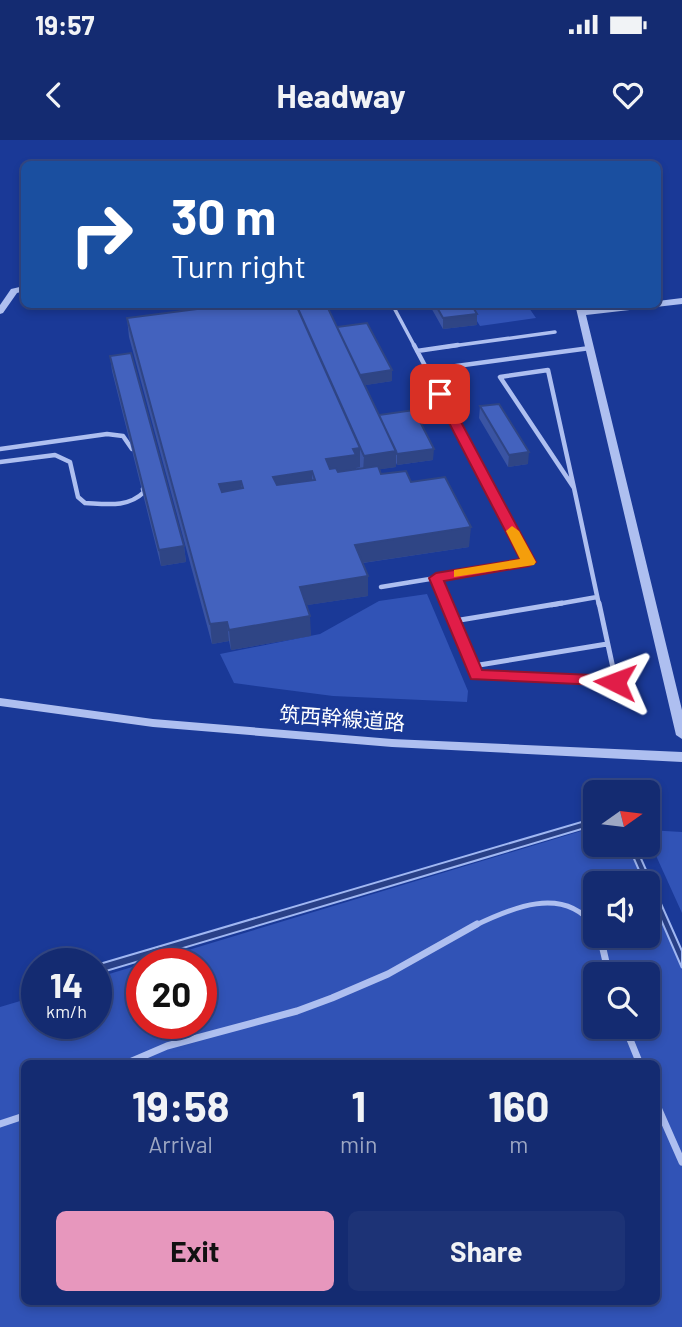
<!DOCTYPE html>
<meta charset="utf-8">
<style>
body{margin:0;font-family:Barlow,"Noto Sans JP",sans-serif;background:#1d3376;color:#f1f3f6;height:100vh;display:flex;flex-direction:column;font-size:26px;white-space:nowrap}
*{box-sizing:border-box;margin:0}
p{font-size:23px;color:#9da7c3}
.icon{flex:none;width:38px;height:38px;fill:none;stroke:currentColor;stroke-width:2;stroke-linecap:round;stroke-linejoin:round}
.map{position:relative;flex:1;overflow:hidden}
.sheet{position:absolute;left:21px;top:920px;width:639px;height:245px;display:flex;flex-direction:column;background:#142b71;border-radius:10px;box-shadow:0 4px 10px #0003,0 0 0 2px #334784}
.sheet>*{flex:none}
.hud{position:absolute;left:21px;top:21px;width:640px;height:147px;border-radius:10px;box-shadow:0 4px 10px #0003,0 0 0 2px #334784;background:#1a4fa0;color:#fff;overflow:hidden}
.needle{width:46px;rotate:76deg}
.tools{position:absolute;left:583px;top:640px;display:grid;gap:14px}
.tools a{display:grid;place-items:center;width:77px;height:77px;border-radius:10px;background:#142b71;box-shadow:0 4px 10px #0003,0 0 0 2px #334784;font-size:35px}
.speed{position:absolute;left:21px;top:808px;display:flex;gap:14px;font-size:35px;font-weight:700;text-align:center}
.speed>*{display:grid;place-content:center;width:91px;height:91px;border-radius:50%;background:#142b71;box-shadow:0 4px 10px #0003,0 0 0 2px #334784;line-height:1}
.speed small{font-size:18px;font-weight:400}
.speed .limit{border:10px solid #d22;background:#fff;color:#111}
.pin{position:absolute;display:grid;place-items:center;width:60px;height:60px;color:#fff;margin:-30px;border-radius:14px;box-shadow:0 4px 10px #0006}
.me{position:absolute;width:77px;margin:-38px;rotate:273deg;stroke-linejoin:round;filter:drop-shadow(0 0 5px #0008)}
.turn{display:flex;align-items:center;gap:24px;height:147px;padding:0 35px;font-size:32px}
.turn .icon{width:91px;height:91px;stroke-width:2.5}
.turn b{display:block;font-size:49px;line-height:60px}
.eta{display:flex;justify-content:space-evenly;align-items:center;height:119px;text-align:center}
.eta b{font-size:42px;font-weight:700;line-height:49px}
.cta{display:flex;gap:14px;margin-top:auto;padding:14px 35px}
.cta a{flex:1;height:80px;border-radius:10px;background:#e797bd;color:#111;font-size:28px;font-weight:700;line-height:80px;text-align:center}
.cta a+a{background:#1d3376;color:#f1f3f6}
.status{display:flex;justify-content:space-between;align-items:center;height:49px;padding:0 35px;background:#142b71;direction:ltr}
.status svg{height:19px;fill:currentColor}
header{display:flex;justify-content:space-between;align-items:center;height:91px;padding:0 35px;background:#142b71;font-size:32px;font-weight:700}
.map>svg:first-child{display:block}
</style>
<div class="status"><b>19:57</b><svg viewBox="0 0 49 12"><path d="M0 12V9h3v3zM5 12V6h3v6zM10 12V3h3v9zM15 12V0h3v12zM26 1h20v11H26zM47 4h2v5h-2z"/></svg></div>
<header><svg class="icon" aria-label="back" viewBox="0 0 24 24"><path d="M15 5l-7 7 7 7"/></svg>Headway<svg class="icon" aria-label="heart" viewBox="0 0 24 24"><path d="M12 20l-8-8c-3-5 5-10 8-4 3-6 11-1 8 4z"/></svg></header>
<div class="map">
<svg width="682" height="1187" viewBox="0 0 682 1187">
<rect width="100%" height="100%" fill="#1a3997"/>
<!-- green -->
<path fill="#3153b6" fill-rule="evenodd" d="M467,165H527L536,178L480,186Z
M427,454L468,551L467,562L333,556L234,543L220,514L320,494L379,461Z
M591,688L595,690V705H628L645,744H595V796H648V750L682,829V1187H0V867L37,856V884H96V838L142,824V884H201V824H142ZM595,835H648V887H595ZM24,924H656V1162H24Z
M648,690L682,692V773L648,698Z"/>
<!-- water -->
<path fill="#294087" stroke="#a0b7f2" stroke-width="2" d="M595,678V685L96,834V825Z
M628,705H635L682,811V828L648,750V744H645Z"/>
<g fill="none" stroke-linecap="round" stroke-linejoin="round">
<!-- service-far3 -->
<path stroke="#aebff0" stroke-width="3.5" d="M392,164L415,207
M445,207L555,192"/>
<!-- service-far2 -->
<path stroke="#aebff0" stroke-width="4.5" d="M414,205L529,422L436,438L447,465
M417,211L458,205
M427,230L590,208
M548,230L574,348L500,237Z
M0,309L107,294L123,296L132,309
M0,322L55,315L70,322L78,357L85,363C106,364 128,368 144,352L143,349
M574,348L599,465
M381,447L436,438
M552,465L597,457"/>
<!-- service-far1 -->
<path stroke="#aebff0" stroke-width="5" d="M447,463L477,535L616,542L599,463
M454,481L562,463
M473,526L607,504
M474,786C511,768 563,745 594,786"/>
<!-- service -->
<path stroke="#aebff0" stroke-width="7" d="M592,784L595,788
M600,796L609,835
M625,887L640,924
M125,924L167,906L297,871L332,858L388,834L477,784
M656,963L682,1022
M0,984L24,976"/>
<!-- tertiary -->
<path fill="#aebff0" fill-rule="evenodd" d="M24,146V151L17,153L3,173L0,174V165L11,149Z
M682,158V164L586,175L682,570V599L676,595L575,164H583L585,170L631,164H658V161Z
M0,558L153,579L392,599L682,612V622L392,607L153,587L0,566Z"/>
</g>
<!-- wall -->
<path fill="#3a54a3" d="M293,164H326L337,187L392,230V241L365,245L379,275L433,320L397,325L396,323V327L380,329L381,334L411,342L469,407L363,423L368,456L307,465L311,496L231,510L229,501L212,504L129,197L127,178L264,166L293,168Z
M429,164H471L477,185L443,189Z
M110,216L184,406L186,422L161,426L112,231Z
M480,266L528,324L508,327L479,278Z"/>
<!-- shaded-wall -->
<path fill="#2f4585" d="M477,174V185L443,189V178Z
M392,230V241L360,246V235Z
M360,308V327L356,328V334L326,339V319L353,309Z
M434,309L433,320L397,325V314Z
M396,311V327L363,332L364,316Z
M529,312L528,324L508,327L509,315Z
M312,331V350L274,356L273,337Z
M241,341L242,361L221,364L219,344Z
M471,387L469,407L355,424V405Z
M184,406L186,422L161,426L159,410Z
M368,436V456L301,466L300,447Z
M310,476L311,496L231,510L229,490Z
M227,482L229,501L212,504L210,484Z"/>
<!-- building -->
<path fill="#4362be" stroke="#2f4585" stroke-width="2" fill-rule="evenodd" d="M236,164H264V166L291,164L293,168L297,167L360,308L353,309L356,315L326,319L330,329L336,328L338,332L378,326L381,334L406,331L411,342L445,337L471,387L355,405L368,436L300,447L310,476L229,490L227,482L210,484L127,178ZM312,331L315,340L277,345L273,337ZM241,341L243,348L222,352L219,344Z
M296,164H326L396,311L364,316Z
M435,164H471L477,174L443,178Z
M367,183L392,230L360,235L337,187Z
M131,213L184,406L159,410L110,216Z
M499,264L529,312L509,315L480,266Z
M414,270L434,309L397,314L379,275Z"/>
<!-- route -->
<path fill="#e11d48" stroke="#92132f" stroke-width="2" d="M440,250L446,254L536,422L529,426L444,441L482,530L615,536L621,538L623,542L621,546L471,539L429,438L436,433L520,419L434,254Z"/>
<!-- slow -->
<path fill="#f59e0b" d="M512,386L519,391L536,422L534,425L454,437V430L520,419L506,391Z"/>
<g text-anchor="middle" stroke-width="5" stroke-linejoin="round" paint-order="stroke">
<!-- street labels -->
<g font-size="21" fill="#fff" stroke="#1a3997">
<text transform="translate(342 579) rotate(4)" y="7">筑西幹線道路</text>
</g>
</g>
</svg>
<div class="tools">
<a><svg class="needle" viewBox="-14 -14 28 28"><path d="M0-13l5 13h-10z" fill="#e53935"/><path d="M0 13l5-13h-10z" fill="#9da7c3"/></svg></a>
<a><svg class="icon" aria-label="sound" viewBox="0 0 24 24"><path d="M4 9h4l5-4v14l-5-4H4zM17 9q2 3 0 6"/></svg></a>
<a><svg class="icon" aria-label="search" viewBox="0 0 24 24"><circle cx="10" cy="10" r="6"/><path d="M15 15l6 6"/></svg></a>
</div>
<div class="speed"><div>14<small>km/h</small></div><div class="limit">20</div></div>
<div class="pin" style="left:440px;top:254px;background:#d93025"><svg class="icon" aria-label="arrive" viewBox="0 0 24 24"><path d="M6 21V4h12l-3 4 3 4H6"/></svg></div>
<svg class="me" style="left:615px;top:542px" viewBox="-20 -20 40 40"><path d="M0-17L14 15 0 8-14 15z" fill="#e11d48" stroke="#fff" stroke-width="4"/></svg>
<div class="hud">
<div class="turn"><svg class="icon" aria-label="right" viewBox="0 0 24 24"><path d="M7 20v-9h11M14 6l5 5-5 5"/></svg><div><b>30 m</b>Turn right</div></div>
</div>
<section class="sheet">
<div class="eta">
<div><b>19:58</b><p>Arrival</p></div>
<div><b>1</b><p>min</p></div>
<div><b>160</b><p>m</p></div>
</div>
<div class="cta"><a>Exit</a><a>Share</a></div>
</section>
</div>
